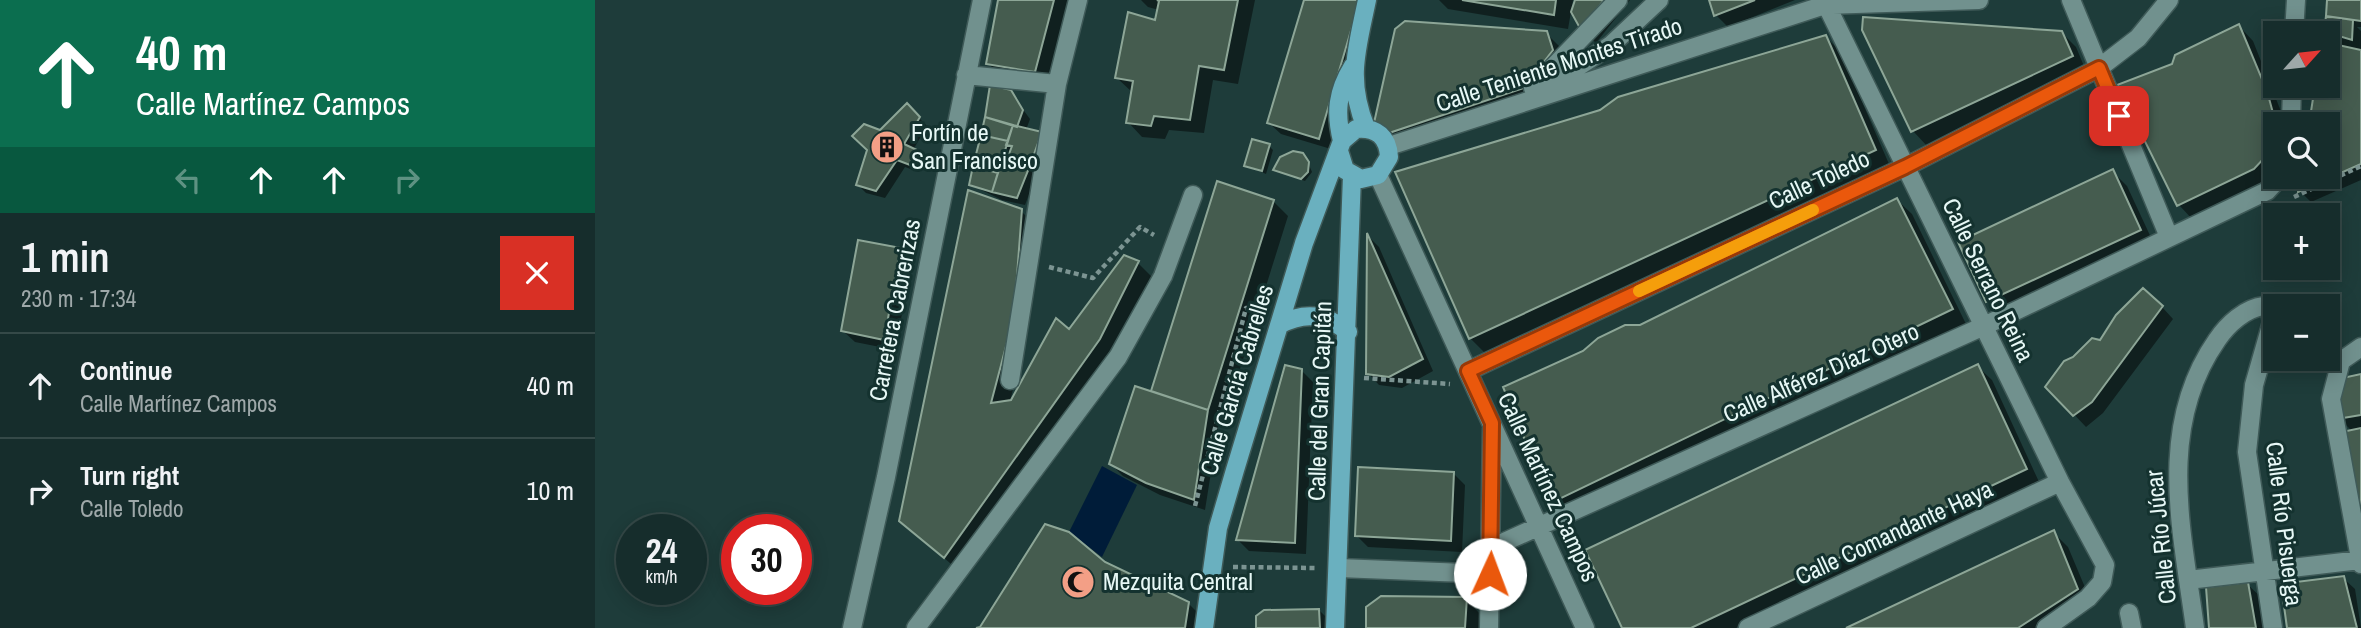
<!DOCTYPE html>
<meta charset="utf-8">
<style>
body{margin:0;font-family:"Archivo Narrow",sans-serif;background:#1f3534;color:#f1f3f6;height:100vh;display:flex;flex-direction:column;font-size:26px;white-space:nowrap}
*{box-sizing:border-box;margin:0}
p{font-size:23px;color:#9ea8a9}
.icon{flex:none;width:38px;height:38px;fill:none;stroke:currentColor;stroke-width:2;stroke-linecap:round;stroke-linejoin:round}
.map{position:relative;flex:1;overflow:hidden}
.drawer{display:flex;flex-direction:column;background:#162d2c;width:595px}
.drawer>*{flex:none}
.hud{background:#0b6e4f;color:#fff;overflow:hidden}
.needle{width:46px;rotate:63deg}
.buttons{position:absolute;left:1668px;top:21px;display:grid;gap:14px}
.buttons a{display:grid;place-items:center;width:77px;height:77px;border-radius:0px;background:#162d2c;box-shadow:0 4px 18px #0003,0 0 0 2px #354948;font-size:35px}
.speed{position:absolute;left:21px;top:514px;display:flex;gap:14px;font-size:35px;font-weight:700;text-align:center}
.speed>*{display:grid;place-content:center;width:91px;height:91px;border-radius:50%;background:#162d2c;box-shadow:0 4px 18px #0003,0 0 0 2px #354948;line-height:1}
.speed small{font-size:18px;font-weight:400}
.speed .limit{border:10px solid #d22;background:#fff;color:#111}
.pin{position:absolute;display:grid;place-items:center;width:60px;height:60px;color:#fff;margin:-30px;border-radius:14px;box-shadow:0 4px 10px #0006}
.me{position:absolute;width:77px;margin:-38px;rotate:2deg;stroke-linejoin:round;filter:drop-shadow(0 0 5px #0008)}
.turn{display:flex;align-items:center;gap:24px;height:147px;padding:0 21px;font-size:32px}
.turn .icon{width:91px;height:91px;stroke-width:2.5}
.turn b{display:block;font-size:49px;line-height:60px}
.lanes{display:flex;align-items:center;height:66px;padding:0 21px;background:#0003;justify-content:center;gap:35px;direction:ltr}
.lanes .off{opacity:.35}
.round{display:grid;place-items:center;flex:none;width:74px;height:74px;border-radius:0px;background:#1f3534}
.summary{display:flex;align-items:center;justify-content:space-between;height:119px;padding:0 21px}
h1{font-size:42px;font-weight:600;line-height:52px}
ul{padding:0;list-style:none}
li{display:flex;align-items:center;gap:21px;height:105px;padding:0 21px;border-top:2px solid #354948}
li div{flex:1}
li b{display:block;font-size:26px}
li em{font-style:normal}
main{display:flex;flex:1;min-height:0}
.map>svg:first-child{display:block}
</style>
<main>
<section class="drawer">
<div class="hud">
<div class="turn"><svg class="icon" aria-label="ahead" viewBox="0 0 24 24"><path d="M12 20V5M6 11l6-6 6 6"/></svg><div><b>40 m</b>Calle Martínez Campos</div></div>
<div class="lanes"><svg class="icon off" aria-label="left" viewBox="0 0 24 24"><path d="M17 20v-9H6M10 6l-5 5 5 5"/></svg><svg class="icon" aria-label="ahead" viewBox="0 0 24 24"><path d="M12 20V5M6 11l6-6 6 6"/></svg><svg class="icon" aria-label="ahead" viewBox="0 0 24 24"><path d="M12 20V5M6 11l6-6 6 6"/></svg><svg class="icon off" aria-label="right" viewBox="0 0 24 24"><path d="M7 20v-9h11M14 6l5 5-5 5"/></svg></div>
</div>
<div class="summary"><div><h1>1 min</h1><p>230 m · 17:34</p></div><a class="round" style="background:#d93025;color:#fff"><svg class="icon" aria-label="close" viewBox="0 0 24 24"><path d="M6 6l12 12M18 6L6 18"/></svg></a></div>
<ul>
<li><svg class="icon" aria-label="ahead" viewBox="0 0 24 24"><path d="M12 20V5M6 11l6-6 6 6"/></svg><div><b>Continue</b><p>Calle Martínez Campos</p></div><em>40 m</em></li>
<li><svg class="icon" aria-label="right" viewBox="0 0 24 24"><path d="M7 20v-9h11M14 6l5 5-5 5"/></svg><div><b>Turn right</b><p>Calle Toledo</p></div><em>10 m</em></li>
</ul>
</section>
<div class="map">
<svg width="1766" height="628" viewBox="0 0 1766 628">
<rect width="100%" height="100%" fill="#1e3c3a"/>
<!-- water -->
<path fill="#001c39" d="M507,466L542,485L507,557L474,532Z"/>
<!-- shadow -->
<path fill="#0007" fill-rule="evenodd" d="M405,0H477L454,86L407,78L393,63Z
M546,0H660L643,84L618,80L609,133L574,130L570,139L547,137L533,122L538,93L522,78L562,22L564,10L553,7Z
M711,0H780L736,149L686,134L674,123Z
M844,0H978L973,29L853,9Z
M982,0H1035L1001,43L987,29Z
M1116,0H1200L1133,27L1121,15Z
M1734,0H1766V27H1762L1766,31V180L1716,202L1705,191L1707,177H1732V124H1716L1722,86H1732L1730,33Z
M1644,26L1658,41L1691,124H1680V176L1674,183L1598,220L1584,205L1578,65Z
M1269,30L1466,32L1481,47L1491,71L1332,146L1318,131Z
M951,33L966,48L943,102L807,148L781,122Z
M1231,37L1245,51L1294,164L890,353L875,338L1006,112Z
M415,92L435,119L431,130L454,141L430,205L407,200L376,185ZM414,151L425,162L423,166L411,162Z
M312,106L332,126L318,150L329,159L324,172L310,167L290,198L271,193L263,185L285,132Z
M674,146L678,150L671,174L651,165Z
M711,158L717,172L710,181L680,170Z
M1517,171L1532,186L1559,244L1407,315L1392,301Z
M623,184L678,201L693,216L628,423L624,422L610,510L565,495L528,476L516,464L557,393Z
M1302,200L1317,214L1371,324L972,516L958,502L1045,327Z
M426,211L441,226L433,331L414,405L475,331L543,263L557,277L519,354L364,571L306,520Z
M774,237L784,247L838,371L807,388L784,385L773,373Z
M305,250L317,262L300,350L260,342L248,331Z
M1567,307L1578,319L1508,413L1491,427L1452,386L1506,342Z
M1382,366L1397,380L1445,484L1141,628H1029Z
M706,370L718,382L711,554L654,551L643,540Z
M1766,376V517L1757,431L1744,418Z
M858,473L870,485L867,552L773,547L762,536Z
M1458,532L1473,547L1497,604L1459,628H1255Z
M509,563L593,603L608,618L606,628H386Z
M1748,578L1760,589L1766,628H1694Z
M1652,584L1667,598L1672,628H1616Z
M871,599L885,614V628H772Z
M724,610L732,618V628H663Z"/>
<!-- building -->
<path fill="#455c4f" stroke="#8da697" stroke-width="2" d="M403,0H459L440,72L391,64Z
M562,0H643L629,70L604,66L595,120L559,116L556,126L531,123L538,81L520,78L533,12L560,20L564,1Z
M709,0H765L724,139L672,123Z
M867,0H961L959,15Z
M980,0H1009L986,30L976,12Z
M1114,0H1160L1119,16Z
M1732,0H1766V21L1731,16Z
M1731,16L1758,20L1757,40L1744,36L1743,45L1766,50V164L1703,192L1705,177H1732V124H1714L1720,86H1732V33H1729Z
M1268,17L1467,31L1478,56L1316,132L1267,30Z
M810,21L952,31L958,50L929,88L791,134L779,123L800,29Z
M1644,24L1672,91L1681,124L1680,132L1672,155L1659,169L1582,206L1522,85L1577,64L1580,55Z
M1231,35L1281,150L874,339L800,172L1005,110L1023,97Z
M395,85L416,90L428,110L422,127L390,117Z
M312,103L325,117L309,144L322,150L315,165L302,160L281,191L261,185L272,150L257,136L269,124L285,130Z
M390,117L418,125L413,141L386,135Z
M418,125L447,132L434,168L422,164L425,158L414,154L417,146L411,145Z
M386,135L413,141L403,173L378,166Z
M657,139L675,144L667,171L649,166Z
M698,151L708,153L714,162L713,172L706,179L678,170L685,157Z
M407,159L434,168L422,198L397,192Z
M378,166L403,173L397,192L374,185Z
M1518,169L1546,230L1391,302L1363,242Z
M622,181L679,200L613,410L556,391Z
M373,190L427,209L419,316L396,403L416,400L461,318L474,329L529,255L544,261L505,339L349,558L304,521Z
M1302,198L1358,309L956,503L908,387L988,351L1003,338L1030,325H1045Z
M772,233L828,359L794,377L771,374Z
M263,240L306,248L289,340L246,331Z
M1548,288L1568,306L1497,402L1478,416L1450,387L1469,361L1478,357L1497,338L1505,340L1521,315Z
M1383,364L1432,469L1096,628H1027L990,550Z
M690,365L707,369L700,543L641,540Z
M1766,374V415L1742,419L1743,379Z
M540,386L613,410L599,500L551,483L514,464Z
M1766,428V524L1742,433Z
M763,467L859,472L856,541L760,536Z
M450,524L474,532L510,562L594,602L590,628H381L385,627Z
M1459,530L1483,589L1423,628H1251Z
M1749,576L1762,628H1692L1686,584Z
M1653,582L1661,628H1614L1611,587Z
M786,596L872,597L870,628H771V607Z
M724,609L725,628H661V616L669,610Z"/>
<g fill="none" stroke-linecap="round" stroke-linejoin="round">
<defs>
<path id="minor" d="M1229,0L1465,482L1510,565L1507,582L1493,598L1451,628
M1476,0L1574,237
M1699,33L1701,0
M371,75L462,84
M954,86L1016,45L1064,0
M938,88L1023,0
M1696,124L1697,86
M794,146L1230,5L1384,0
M783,175L990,628
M1766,347L1746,361L1736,399L1766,564
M873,371L1310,167L1504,68L1543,38L1574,0
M415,380L462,84L483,0
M896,548L1389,326L1672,191L1685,177
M744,568L895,574
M1593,580L1766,560
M1534,613L1537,628
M257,628L291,477L387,0
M321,628L523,357L568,276L598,195
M894,628L897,429
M1153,628L1465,482
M1600,628C1587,531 1561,427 1622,340C1632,325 1650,308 1669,306L1675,311L1677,322L1659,385L1652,452L1678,628"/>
<path id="major" d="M771,128C751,79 762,49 772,0
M747,141C740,112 742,92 758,66
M684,325C710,311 731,314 753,332
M609,628L623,528L640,470L709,243L747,141L761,129C782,127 793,137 794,157L783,175L766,179L750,170L744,151
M740,628L757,176"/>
</defs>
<!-- minor casing -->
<use href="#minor" stroke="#3f5a58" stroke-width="21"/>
<!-- major casing -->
<use href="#major" stroke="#3f5a58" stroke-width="21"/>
<!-- path -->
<path stroke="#7c9492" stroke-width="4.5" stroke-dasharray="5 3.5" stroke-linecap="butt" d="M1699,197L1766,166
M454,267L498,278L545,227L559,235
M769,378L855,384
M600,506L651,308L665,312
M638,567L720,568"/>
<!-- minor -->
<use href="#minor" stroke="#71918e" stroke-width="18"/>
<!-- major -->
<use href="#major" stroke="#6ab0bf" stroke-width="18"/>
</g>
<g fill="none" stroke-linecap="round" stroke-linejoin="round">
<defs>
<path id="route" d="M895,574L897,423L873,371L1310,167L1504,68L1524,116"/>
</defs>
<!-- route casing -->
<use href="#route" stroke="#983908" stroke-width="18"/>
<!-- route -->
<use href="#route" stroke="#ea580c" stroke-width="12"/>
<!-- slow -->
<path stroke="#f59e0b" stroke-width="12" d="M1044,291L1218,210"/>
</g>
<!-- icons -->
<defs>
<symbol id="building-disc" viewBox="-11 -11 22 22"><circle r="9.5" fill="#f39f86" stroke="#14322f"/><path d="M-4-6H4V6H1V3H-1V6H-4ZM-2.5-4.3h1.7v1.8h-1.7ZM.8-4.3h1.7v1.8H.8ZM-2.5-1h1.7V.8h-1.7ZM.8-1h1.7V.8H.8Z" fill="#111"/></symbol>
<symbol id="mosque-disc" viewBox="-11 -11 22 22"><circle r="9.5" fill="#f39f86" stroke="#14322f"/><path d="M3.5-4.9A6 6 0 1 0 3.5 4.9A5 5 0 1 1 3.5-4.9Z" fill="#111"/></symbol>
</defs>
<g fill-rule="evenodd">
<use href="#building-disc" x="273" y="128" width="38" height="38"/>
<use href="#mosque-disc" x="464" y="563" width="38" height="38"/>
</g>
<g text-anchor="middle" stroke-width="6" stroke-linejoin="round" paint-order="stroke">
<!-- street labels -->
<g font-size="24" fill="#e7f8f6" stroke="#14322f">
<text transform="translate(964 65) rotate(-18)" y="8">Calle Teniente Montes Tirado</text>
<text transform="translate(1224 180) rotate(-25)" y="8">Calle Toledo</text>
<text transform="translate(1393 280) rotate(64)" y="8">Calle Serrano Reina</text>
<text transform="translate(300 310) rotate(-79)" y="8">Carretera Cabrerizas</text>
<text transform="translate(1226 373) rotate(-24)" y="8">Calle Alférez Díaz Otero</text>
<text transform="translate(642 380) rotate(-73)" y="8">Calle García Cabrelles</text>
<text transform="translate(725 401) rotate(-88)" y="8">Calle del Gran Capitán</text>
<text transform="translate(953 487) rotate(65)" y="8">Calle Martínez Campos</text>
<text transform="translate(1689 524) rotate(83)" y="8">Calle Río Pisuerga</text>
<text transform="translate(1299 533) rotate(-25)" y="8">Calle Comandante Haya</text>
<text transform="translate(1566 537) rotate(-96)" y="8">Calle Río Júcar</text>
</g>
<!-- poi labels -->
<g font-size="24" fill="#e7f8f6" stroke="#14322f" text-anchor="start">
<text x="316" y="141">Fortín de<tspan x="316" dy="28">San Francisco</tspan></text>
<text x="508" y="590">Mezquita Central</text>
</g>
</g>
</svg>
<div class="buttons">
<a><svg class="needle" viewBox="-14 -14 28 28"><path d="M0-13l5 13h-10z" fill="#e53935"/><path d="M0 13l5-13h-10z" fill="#9ea8a9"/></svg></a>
<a><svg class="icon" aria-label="search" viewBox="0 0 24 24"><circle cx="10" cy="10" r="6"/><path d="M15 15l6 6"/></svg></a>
<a>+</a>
<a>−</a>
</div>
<div class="speed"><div>24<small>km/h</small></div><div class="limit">30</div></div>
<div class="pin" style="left:1524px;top:116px;background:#d93025"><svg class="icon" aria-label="arrive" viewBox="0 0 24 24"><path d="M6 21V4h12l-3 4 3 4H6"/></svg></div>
<svg class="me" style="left:895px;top:574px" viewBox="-20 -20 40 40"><circle r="19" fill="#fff"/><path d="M0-13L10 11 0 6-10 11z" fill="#ea580c"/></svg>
</div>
</main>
